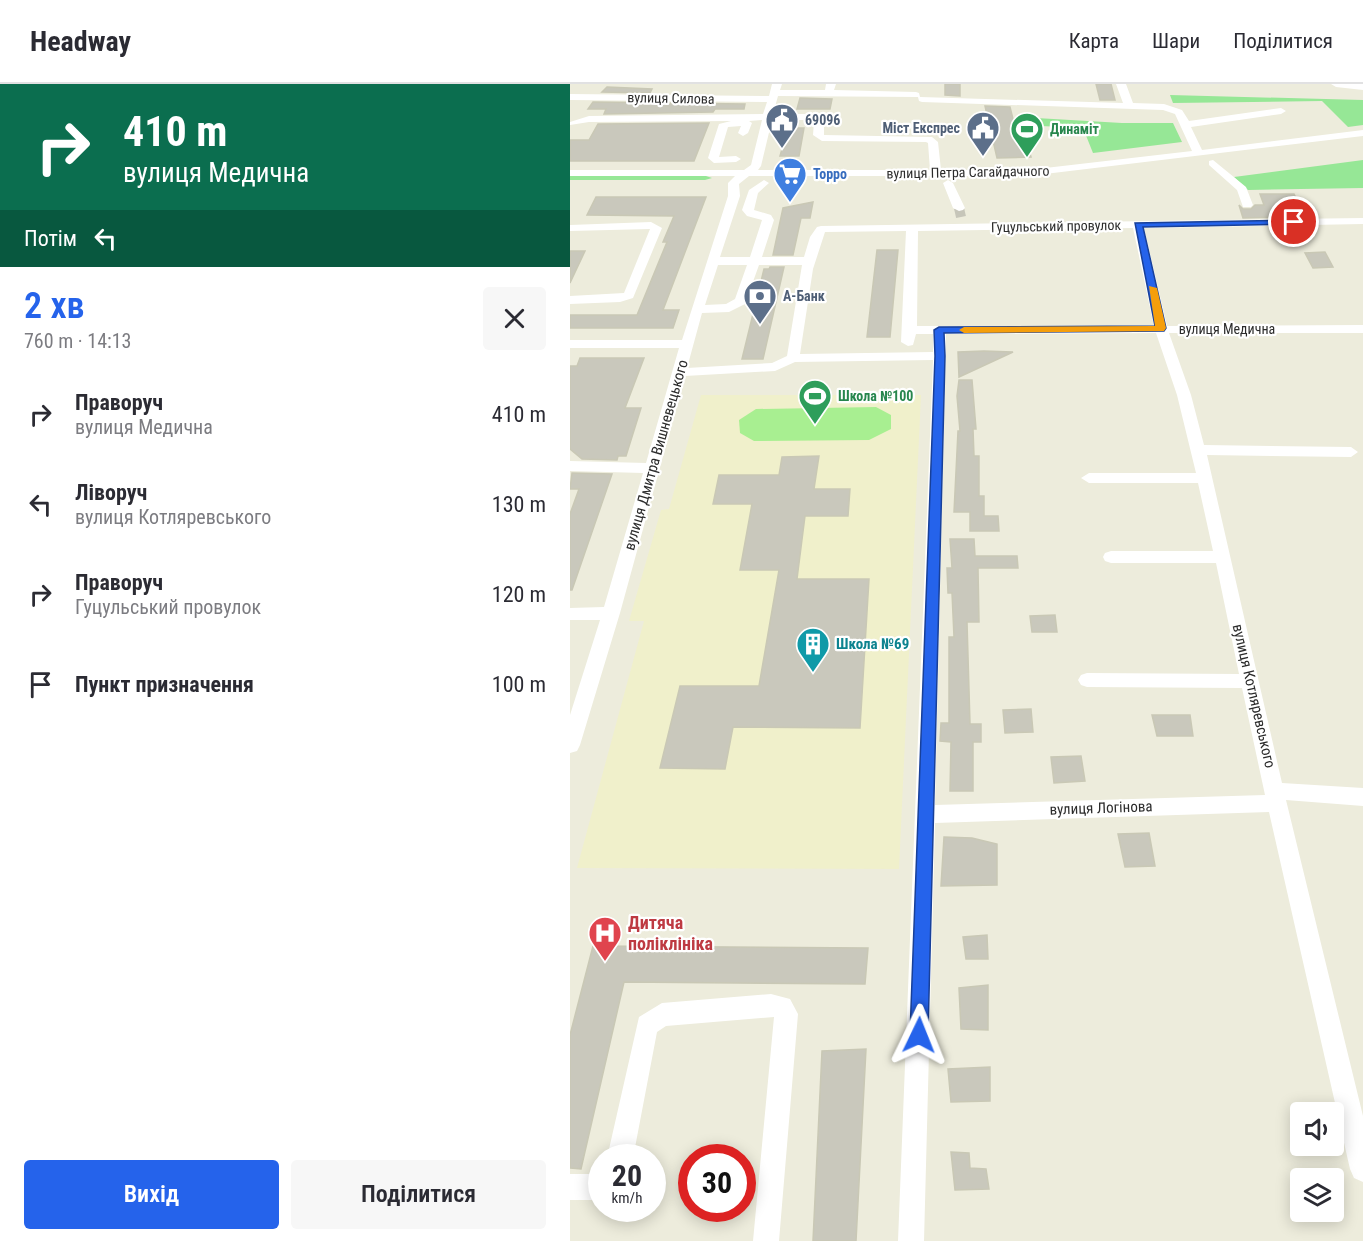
<!DOCTYPE html>
<html lang="uk">
<meta charset="utf-8">
<style>
body{margin:0;font-family:"Roboto Condensed",sans-serif;background:#f7f7f7;color:#2b2b33;height:100vh;display:flex;flex-direction:column;font-size:22px;white-space:nowrap}
*{box-sizing:border-box;margin:0}
p{font-size:20px;color:#7c7c81}
.icon{flex:none;width:33px;height:33px;fill:none;stroke:currentColor;stroke-width:2;stroke-linecap:round;stroke-linejoin:round}
.map{position:relative;flex:1;overflow:hidden}
.details{display:flex;flex-direction:column;background:#fff;width:570px}
.details>*{flex:none}
.banner{background:#0b6e4f;color:#fff;overflow:hidden}
.controls{position:absolute;left:720px;top:1018px;display:grid;gap:12px}
.controls a{display:grid;place-items:center;width:54px;height:54px;border-radius:6px;background:#fff;box-shadow:0 3px 15px #0003;font-size:30px}
.speed{position:absolute;left:18px;top:1060px;display:flex;gap:12px;font-size:30px;font-weight:700;text-align:center}
.speed>*{display:grid;place-content:center;width:78px;height:78px;border-radius:50%;background:#fff;box-shadow:0 3px 15px #0003;line-height:1}
.speed small{font-size:15px;font-weight:400}
.speed .limit{border:9px solid #d22;background:#fff;color:#111}
.pin{position:absolute;display:grid;place-items:center;width:51px;height:51px;color:#fff;margin:-26px;border:3px solid #fff;border-radius:50%;box-shadow:0 2px 6px #0007}
.me{position:absolute;width:66px;margin:-33px;rotate:2deg;stroke-linejoin:round;filter:drop-shadow(0 0 4px #0008)}
.turn{display:flex;align-items:center;gap:21px;height:126px;padding:0 24px;font-size:27px}
.turn .icon{width:78px;height:78px;stroke-width:2.5}
.turn b{display:block;font-size:42px;line-height:51px}
.then{display:flex;align-items:center;height:57px;padding:0 24px;background:#0003;gap:12px;font-size:22px}
.round{display:grid;place-items:center;flex:none;width:63px;height:63px;border-radius:6px;background:#f7f7f7}
.overview{display:flex;align-items:center;justify-content:space-between;height:102px;padding:0 24px}
h1{font-size:36px;font-weight:600;line-height:45px;color:#2563eb}
.action{display:flex;gap:12px;margin-top:auto;padding:12px 24px}
.action a{flex:1;height:69px;border-radius:6px;background:#2563eb;color:#fff;font-size:24px;font-weight:600;line-height:69px;text-align:center}
.action a+a{background:#f7f7f7;color:#2b2b33}
ul{padding:0;list-style:none}
li{display:flex;align-items:center;gap:18px;height:90px;padding:0 24px}
li div{flex:1}
li b{display:block;font-size:22px}
li em{font-style:normal}
header{display:flex;align-items:center;gap:36px;box-sizing:border-box;height:84px;padding:0 30px;background:#fff;border-bottom:2px solid #e1e1e2}
header strong{font-size:28px}
nav{display:flex;gap:33px;margin-inline-start:auto;font-size:21px}
main{display:flex;flex:1;min-height:0}
.map>svg:first-child{display:block}
</style>
<header>
<strong>Headway</strong>
<nav><a>Карта</a><a>Шари</a><a>Поділитися</a></nav>
</header>
<main>
<section class="details">
<div class="banner">
<div class="turn"><svg class="icon" aria-label="right" viewBox="0 0 24 24"><path d="M7 20v-9h11M14 6l5 5-5 5"/></svg><div><b>410 m</b>вулиця Медична</div></div>
<div class="then">Потім<svg class="icon" aria-label="left" viewBox="0 0 24 24"><path d="M17 20v-9H6M10 6l-5 5 5 5"/></svg></div>
</div>
<div class="overview"><div><h1>2 хв</h1><p>760 m · 14:13</p></div><a class="round"><svg class="icon" aria-label="close" viewBox="0 0 24 24"><path d="M6 6l12 12M18 6L6 18"/></svg></a></div>
<ul>
<li><svg class="icon" aria-label="right" viewBox="0 0 24 24"><path d="M7 20v-9h11M14 6l5 5-5 5"/></svg><div><b>Праворуч</b><p>вулиця Медична</p></div><em>410 m</em></li>
<li><svg class="icon" aria-label="left" viewBox="0 0 24 24"><path d="M17 20v-9H6M10 6l-5 5 5 5"/></svg><div><b>Ліворуч</b><p>вулиця Котляревського</p></div><em>130 m</em></li>
<li><svg class="icon" aria-label="right" viewBox="0 0 24 24"><path d="M7 20v-9h11M14 6l5 5-5 5"/></svg><div><b>Праворуч</b><p>Гуцульський провулок</p></div><em>120 m</em></li>
<li><svg class="icon" aria-label="arrive" viewBox="0 0 24 24"><path d="M6 21V4h12l-3 4 3 4H6"/></svg><div><b>Пункт призначення</b></div><em>100 m</em></li>
</ul>
<div class="action"><a>Вихід</a><a>Поділитися</a></div>
</section>
<div class="map">
<svg width="793" height="1157" viewBox="0 0 793 1157">
<rect width="100%" height="100%" fill="#edecdc"/>
<!-- education -->
<path fill="#f0f0cb" d="M131,311H351L329,785L7,784L74,537H59L91,426L99,425Z"/>
<!-- green -->
<path fill="#96e796" d="M600,11L793,16V41L778,43L752,17L603,19Z
M449,33L552,39H603L612,58L523,69L513,44L450,41Z
M793,76V104L678,106L664,93Z
M0,92H136L142,94L135,96H0Z"/>
<!-- pitch -->
<path fill="#a8ef91" d="M306,323L321,331V345L299,356L184,357L170,349L169,336L186,325Z"/>
<!-- building -->
<path fill="#c9c8bc" stroke="#c9c8b5" stroke-width="1.5" d="M375,0H390V12L375,11Z
M526,0H541L545,16H530Z
M37,3L82,5L80,9L32,8Z
M230,14L262,15L260,25H227Z
M23,18L175,20L174,25H145L143,28L34,30L36,25H18Z
M415,22L440,23L449,59H457L461,73L427,74Z
M139,39L124,77H0V56H19L28,40Z
M218,44H234L229,72H210Z
M690,110H724L732,127H705L707,133L673,134L669,121L673,125H681L685,121H694Z
M26,113H136L93,226H109L103,244H0V231H67L97,158H93L104,132L17,131Z
M243,118L240,134H231L223,171H203L213,124Z
M307,166H328L320,253H297Z
M0,167H15L0,199Z
M755,168L763,183L743,184L735,169Z
M200,183H214L193,275H172L194,185H199Z
M414,267L443,268L389,293L388,268Z
M10,274H74L55,324H71L56,372H48L47,376L12,375L0,365V282H7Z
M389,296H402L406,345H403L404,372H409V412H414V432H428L429,447H400V428H384L388,347H390L387,312Z
M249,372L244,405H280L278,432H235L227,495H299L290,644L163,643L155,685L90,684L110,602H189L209,486H170L182,420H143L149,391H209L212,373Z
M2,389L42,390L2,506H0V430L9,405H0Z
M380,455H404L405,472H447L448,484H408L409,538H397L400,640H411V658H403V707H380L381,658L370,657L371,639H379V553H384L382,509H378L377,484H382Z
M485,531L487,548H462L460,532Z
M461,625L463,648L435,649L433,626Z
M582,631H620L623,652H587Z
M511,672L515,697L484,699L481,673Z
M579,749L585,782L555,783L548,750Z
M374,753L402,754L427,760V801L371,802Z
M417,851L418,875H396L393,853Z
M23,862L298,864L295,900L54,898L11,1085L0,1084V951Z
M418,901V946L391,945L389,904Z
M296,965L286,1157H243L252,967Z
M420,983V1017L381,1018L378,985Z
M381,1068L399,1069L400,1084L416,1085L419,1105L385,1106Z"/>
<g fill="none" stroke-linecap="round" stroke-linejoin="round">
<!-- minor-tunnel -->
<path stroke="#c6c5b9" stroke-width="10" stroke-dasharray="10 5" stroke-linecap="butt" d="M389,124L391,133"/>
<!-- minor -->
<path fill="#fff" fill-rule="evenodd" d="M202,0H212L210,6H255L256,0H266L264,6L346,8L349,9L350,13L553,19L546,0H556L563,19L594,20L612,26L619,37L711,24L716,27L711,30L621,43L632,66L793,46V52L458,92H179L169,100L170,112L150,173H180L192,136L177,132L172,126L179,106L194,96L199,99L188,109L184,126L201,131L204,136L192,173H234L240,153L247,143L251,142L793,134V140L574,144L597,242L793,241V249H599L621,311L634,361L781,363L788,368L781,373L637,371L712,699L793,704V722L716,716L793,1032V1098L784,1094L780,1085L699,728L365,739L354,1157H328L363,276L225,278L205,287L115,292L50,529L10,661L7,667L0,669V631L30,536H0V524L34,523L73,389L0,387V377L76,379L109,264H0V256H112L158,112V99L165,92H0V86H174L181,81L192,36L179,37L182,39L178,49L173,52L168,49L171,42L158,43L149,73L166,72L171,75L166,78L144,79L138,74L149,40L161,37L19,38L0,41V38L19,32L193,30L197,18L0,16V10L199,12ZM208,12L348,13L349,17L352,18L593,26L605,30L622,67L458,86H371L368,58L362,53L254,51V37L242,30H203ZM202,36H240L244,38L243,51L252,57L356,58L358,59L360,86H188L191,82ZM563,144L584,242H347L348,147ZM336,147L331,258L338,262L343,261L346,250H363V268L230,270L243,185L255,148ZM148,181H177L165,215L156,220L135,221ZM189,181H232L217,272L202,279L117,284L132,229L159,228L175,220ZM586,249L607,311L626,389H519L511,394L519,399H628L643,467H541L535,469L533,473L535,477L541,479H646L669,590L517,589L511,591L508,596L511,601L517,603L672,604L695,711L365,721L376,250Z
M761,0H793V6L766,3Z
M643,76L676,103L683,121L681,123H673L667,106L639,81V77Z
M378,96L383,99L395,124L393,126L389,127L383,124L373,99Z
M81,138L92,144L63,214L50,218L0,220V212L54,209L80,145L0,147V141Z
M201,910L220,915L228,930L209,1157H183L204,933L96,942L87,948L63,1074H37L69,933L92,919Z
M0,1090H32V1116H0Z"/>
</g>
<!-- route -->
<path fill="#2563eb" stroke="#184099" stroke-width="1.5" d="M724,136L728,138L727,140L573,143L596,244L594,247L374,249L375,272L358,951L355,957L349,960L342,957L340,951L365,272L364,246L369,243L585,242L565,139Z"/>
<!-- slow -->
<path fill="#f59e0b" d="M579,202L587,204L596,244L594,247L394,249L389,246L394,243L585,242Z"/>
<!-- icons -->
<defs>
<symbol id="civic-pin" viewBox="-11 -11 22 30"><path d="M0 17L-7.5 6A9.5 9.5 0 1 1 7.5 6Z" fill="#5c6f8a" stroke="#fff"/><path d="M-.6-6.5H3V-4.5H.6V-3L4-1V1h2V6H-6V1h2V-1L-.6-3ZM-1.2 2.5V6h2.4V2.5Z" fill="#fff"/></symbol>
<symbol id="stadium-pin" viewBox="-11 -11 22 30"><path d="M0 17L-7.5 6A9.5 9.5 0 1 1 7.5 6Z" fill="#2e9e5b" stroke="#fff"/><path d="M0-5a6.5 5 0 1 0 0 10a6.5 5 0 1 0 0-10ZM-3.5-1.8h7v3.6h-7Z" fill="#fff"/></symbol>
<symbol id="supermarket-pin" viewBox="-11 -11 22 30"><path d="M0 17L-7.5 6A9.5 9.5 0 1 1 7.5 6Z" fill="#3f7fe0" stroke="#fff"/><path d="M-6-5.5h2.5l.6 2H6L4.5 2H-2.5L-4.4-4H-6ZM-1.5 3.2a1.3 1.3 0 1 0 .1 0ZM3 3.2a1.3 1.3 0 1 0 .1 0Z" fill="#fff"/></symbol>
<symbol id="bank-pin" viewBox="-11 -11 22 30"><path d="M0 17L-7.5 6A9.5 9.5 0 1 1 7.5 6Z" fill="#5c6f8a" stroke="#fff"/><path d="M-6-4H6V4H-6ZM0-2.3a2.3 2.3 0 1 0 0 4.6a2.3 2.3 0 1 0 0-4.6Z" fill="#fff"/></symbol>
<symbol id="building-pin" viewBox="-11 -11 22 30"><path d="M0 17L-7.5 6A9.5 9.5 0 1 1 7.5 6Z" fill="#0f9aa8" stroke="#fff"/><path d="M-4-6H4V6H1V3H-1V6H-4ZM-2.5-4.3h1.7v1.8h-1.7ZM.8-4.3h1.7v1.8H.8ZM-2.5-1h1.7V.8h-1.7ZM.8-1h1.7V.8H.8Z" fill="#fff"/></symbol>
<symbol id="hospital-pin" viewBox="-11 -11 22 30"><path d="M0 17L-7.5 6A9.5 9.5 0 1 1 7.5 6Z" fill="#e0444e" stroke="#fff"/><path d="M-5-5h3v3.5h4V-5h3V5h-3V1.5h-4V5h-3Z" fill="#fff"/></symbol>
</defs>
<g fill-rule="evenodd">
<use href="#civic-pin" x="193" y="17" width="38" height="52"/>
<use href="#civic-pin" x="394" y="25" width="38" height="52"/>
<use href="#stadium-pin" x="438" y="26" width="38" height="52"/>
<use href="#supermarket-pin" x="201" y="71" width="38" height="52"/>
<use href="#bank-pin" x="171" y="193" width="38" height="52"/>
<use href="#stadium-pin" x="226" y="293" width="38" height="52"/>
<use href="#building-pin" x="224" y="541" width="38" height="52"/>
<use href="#hospital-pin" x="16" y="830" width="38" height="52"/>
</g>
<g text-anchor="middle" stroke-width="4.5" stroke-linejoin="round" paint-order="stroke">
<!-- far-street labels -->
<g font-size="14" fill="#2b2b2b" stroke="#fff">
<text transform="translate(101 14) rotate(1)" y="5">вулиця Силова</text>
<text transform="translate(398 88) rotate(-1)" y="5">вулиця Петра Сагайдачного</text>
<text transform="translate(486 142) rotate(-1)" y="5">Гуцульський провулок</text>
<text x="657" y="250">вулиця Медична</text>
</g>
<!-- far-service labels -->
<g font-size="14" font-weight="bold" fill="#4e5e75" stroke="#fff" text-anchor="start">
<text x="235" y="41">69096</text>
<text x="390" y="49" text-anchor="end">Міст Експрес</text>
<text x="213" y="217">А-Банк</text>
</g>
<!-- far-leisure labels -->
<g font-size="14" font-weight="bold" fill="#27864d" stroke="#fff" text-anchor="start">
<text x="480" y="50">Динаміт</text>
<text x="268" y="317">Школа №100</text>
</g>
<!-- far-shop labels -->
<g font-size="14" font-weight="bold" fill="#366cbe" stroke="#fff" text-anchor="start">
<text x="243" y="95">Торро</text>
</g>
<!-- street labels -->
<g font-size="15" fill="#2b2b2b" stroke="#fff">
<text transform="translate(86 371) rotate(-74)" y="5">вулиця Дмитра Вишневецького</text>
<text transform="translate(684 612) rotate(77)" y="5">вулиця Котляревського</text>
<text transform="translate(531 724) rotate(-2)" y="5">вулиця Логінова</text>
</g>
<!-- culture labels -->
<g font-size="15" font-weight="bold" fill="#0d838f" stroke="#fff" text-anchor="start">
<text x="266" y="565">Школа №69</text>
</g>
<!-- near-health labels -->
<g font-size="18" font-weight="bold" fill="#be3a42" stroke="#fff" text-anchor="start">
<text x="58" y="845">Дитяча<tspan x="58" dy="21">поліклініка</tspan></text>
</g>
</g>
</svg>
<div class="controls">
<a><svg class="icon" aria-label="sound" viewBox="0 0 24 24"><path d="M4 9h4l5-4v14l-5-4H4zM17 9q2 3 0 6"/></svg></a>
<a><svg class="icon" aria-label="layers" viewBox="0 0 24 24"><path d="M12 4l9 5-9 5-9-5zM3 14l9 5 9-5"/></svg></a>
</div>
<div class="speed"><div>20<small>km/h</small></div><div class="limit">30</div></div>
<div class="pin" style="left:724px;top:138px;background:#d93025"><svg class="icon" aria-label="arrive" viewBox="0 0 24 24"><path d="M6 21V4h12l-3 4 3 4H6"/></svg></div>
<svg class="me" style="left:349px;top:951px" viewBox="-20 -20 40 40"><path d="M0-17L14 15 0 8-14 15z" fill="#2563eb" stroke="#fff" stroke-width="4"/></svg>
</div>
</main>
